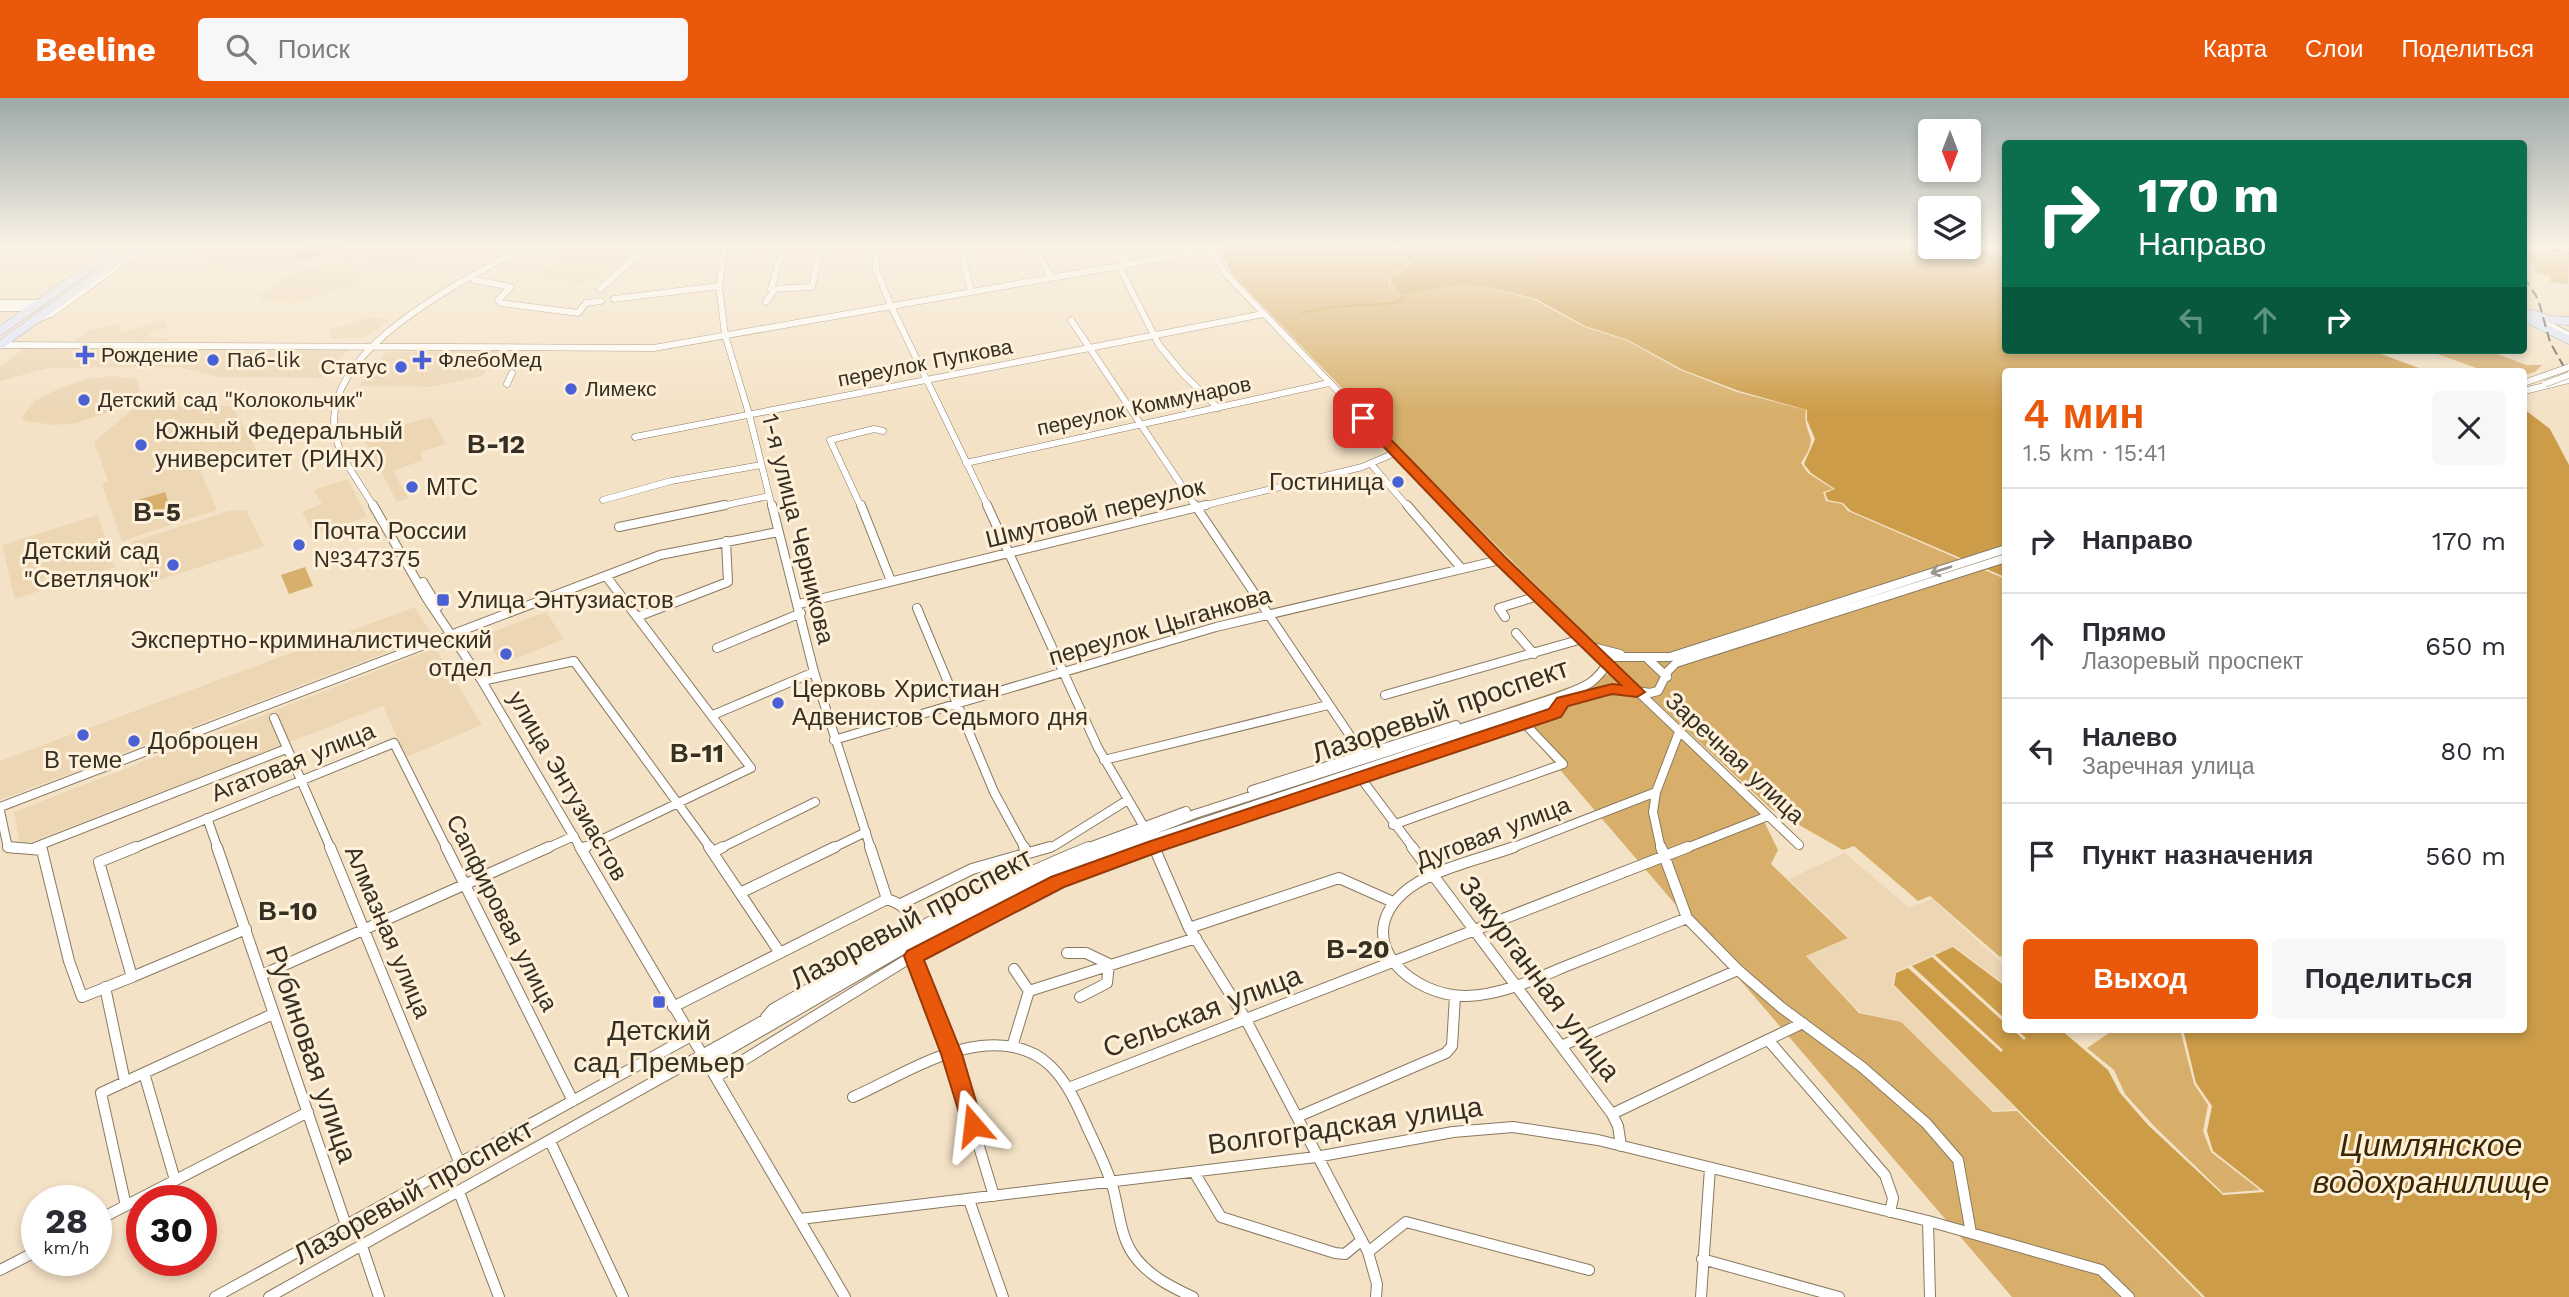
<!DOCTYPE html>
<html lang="ru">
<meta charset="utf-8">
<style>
body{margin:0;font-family:"Work Sans",sans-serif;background:#f7f7f7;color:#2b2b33;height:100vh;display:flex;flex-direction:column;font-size:26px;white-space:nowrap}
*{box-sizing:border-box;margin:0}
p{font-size:23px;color:#7c7c81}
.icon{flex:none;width:38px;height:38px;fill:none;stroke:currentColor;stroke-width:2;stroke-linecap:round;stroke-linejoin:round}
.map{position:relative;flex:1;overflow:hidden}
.details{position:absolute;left:2002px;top:270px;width:525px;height:665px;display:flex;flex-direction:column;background:#fff;border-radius:7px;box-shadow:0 4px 10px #0003}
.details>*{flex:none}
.top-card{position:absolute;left:2002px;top:42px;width:525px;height:214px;border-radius:7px;box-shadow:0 4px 10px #0003;background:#0b6e4f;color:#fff;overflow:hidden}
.needle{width:46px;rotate:180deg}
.buttons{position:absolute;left:1918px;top:21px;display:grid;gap:14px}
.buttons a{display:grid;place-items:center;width:63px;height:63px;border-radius:7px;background:#fff;box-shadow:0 4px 10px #0003;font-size:35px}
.speed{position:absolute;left:21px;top:1087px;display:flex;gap:14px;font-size:35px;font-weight:700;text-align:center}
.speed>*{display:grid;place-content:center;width:91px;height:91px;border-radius:50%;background:#fff;box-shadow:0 4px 10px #0003;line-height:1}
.speed small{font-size:18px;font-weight:400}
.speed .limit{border:10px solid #d22;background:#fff;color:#111}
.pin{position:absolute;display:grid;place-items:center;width:60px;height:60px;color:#fff;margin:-30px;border-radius:14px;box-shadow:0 4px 10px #0006}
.me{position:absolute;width:77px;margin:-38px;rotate:343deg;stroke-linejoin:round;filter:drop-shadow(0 0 5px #0008)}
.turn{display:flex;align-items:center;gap:24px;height:147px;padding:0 21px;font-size:32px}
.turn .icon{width:91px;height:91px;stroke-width:2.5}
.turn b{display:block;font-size:49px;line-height:60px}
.lanes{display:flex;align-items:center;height:66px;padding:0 21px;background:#0003;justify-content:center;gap:35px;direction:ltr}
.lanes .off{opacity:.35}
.round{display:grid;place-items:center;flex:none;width:74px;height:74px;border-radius:7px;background:#f7f7f7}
.head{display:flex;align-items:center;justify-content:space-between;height:119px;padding:0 21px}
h1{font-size:42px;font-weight:600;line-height:52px;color:#ea580c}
.action{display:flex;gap:14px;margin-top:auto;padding:14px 21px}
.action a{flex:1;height:80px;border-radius:7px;background:#ea580c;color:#fff;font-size:28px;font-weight:600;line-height:80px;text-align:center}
.action a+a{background:#f7f7f7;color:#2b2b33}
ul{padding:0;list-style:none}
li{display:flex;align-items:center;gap:21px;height:105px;padding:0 21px;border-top:2px solid #e1e1e2}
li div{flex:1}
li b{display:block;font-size:26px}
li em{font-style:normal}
header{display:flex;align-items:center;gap:42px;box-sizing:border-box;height:98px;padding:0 35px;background:#ea580c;color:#fff}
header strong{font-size:33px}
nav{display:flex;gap:38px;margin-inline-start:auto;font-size:24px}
.search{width:490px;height:63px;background:#f7f7f7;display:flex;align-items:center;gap:18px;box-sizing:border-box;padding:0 24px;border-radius:7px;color:#7c7c81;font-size:26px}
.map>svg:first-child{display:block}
</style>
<header>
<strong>Beeline</strong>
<div class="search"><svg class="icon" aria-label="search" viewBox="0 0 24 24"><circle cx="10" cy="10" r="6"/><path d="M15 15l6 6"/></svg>Поиск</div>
<nav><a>Карта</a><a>Слои</a><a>Поделиться</a></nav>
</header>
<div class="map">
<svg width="2569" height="1199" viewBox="0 0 2569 1199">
<rect width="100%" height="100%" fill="#f4e2c6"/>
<!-- built -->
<path fill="#ecd6b4" d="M238,147H359L269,171L229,170L209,175L204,164L209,162L202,161L199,157Z
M379,147H451L455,153L396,169L371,170L362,155Z
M577,147L621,152L616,156L630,159L600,175L605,176L594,183L586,182L580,186L535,178L558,164L553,162Z
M354,159L365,174L360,179L362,186L291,205L262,202L258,197L291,176Z
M371,219L390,222L364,240H333L328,232Z
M165,222L168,230L152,234L147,239L171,240L168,243H75L88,233L117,225L123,234Z
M23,251L348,252L323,280L218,279L180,269L48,270L0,283V269Z
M503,253L482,278L430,289L359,288L386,254Z
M112,278L136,281L140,292L133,301L119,311L76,325L54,327L26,323L22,319L35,303L60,290L86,281Z
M170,294L179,308H232L258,355L200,373L217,412L122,443L102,386L108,383L94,344L150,297Z
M431,319L446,346L420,354L423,362L393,373L408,400L397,404L363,339Z
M348,381L367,419L314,436L302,414L322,406L314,392Z
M246,412L264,448L147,486L132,444L229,413Z
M98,417L115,469L15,501L2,447Z
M415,509L432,537L0,702V663Z
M546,514L564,541L501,566L485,537Z
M435,550L482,627L406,659L383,608L20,748L14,714Z
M1845,755L1909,810L1932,801L2005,868V886L1954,848L1895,874L1892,887L2016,1011L1993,1013L1901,924L1860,914L1807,858L1850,840L1789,781Z"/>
<!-- green -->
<path fill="#d7af6b" d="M307,147H358L296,163L288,152Z
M1217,147H1398L1396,154L1410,166L1391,179L1388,186L1402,197L1462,186L1492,190L1535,202L1582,228L1628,243L1680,272L1737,294L1806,312C1802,340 1822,334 1801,365L1808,375L1833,391L1823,394L1826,403L1842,406L1848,413L2005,481V856L2000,859L1930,798L1918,803L1854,748L1843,752L1771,711L1605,556L1412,363L1233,177Z
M2553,152L2569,157L2568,187L2550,184L2551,178L2536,175L2534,166L2529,164L2531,162L2524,159V155L2528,158L2538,153L2567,159Z
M2426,252H2485L2527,267H2542L2535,274L2524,277V273H2485Z
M165,394L172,415L141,424L135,403Z
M305,469L313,488L289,496L281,477Z
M1611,575L1760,715L1778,752L1771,766L1848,840L1806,858L1859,915L1901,924L1993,1014L2017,1013L2202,1199H2012L1507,610Z
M2115,931H2180L2194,986L2208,1007L2203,1033L2211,1054L2260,1092L2223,1095L2154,1028L2125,996L2114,972L2087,950Z"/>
<!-- water -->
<path fill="#cc9c48" d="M1399,147H1922C1935,153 1944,157 1958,156L1952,152V149C1971,149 1987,156 2005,157L2006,252H2370L2427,273H2006L2005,479L1851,413L1843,405L1828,402L1825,395L1835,391L1811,375L1804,366L1815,341L1807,322V312L1739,293L1683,272L1628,242L1585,228L1536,201L1493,190L1462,186L1402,197L1390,186L1392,179L1412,166L1397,154Z
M2524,311L2550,331L2569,367V1199H2205L1894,887L1896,875L1908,870L2001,954L2003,952L1912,868L1932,859L2005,925L2006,931H2012L2024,942L2026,940L2016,931H2060L2108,972L2120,995L2148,1027L2223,1097L2265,1094L2213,1053L2207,1033L2212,1008L2196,985L2183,931H2524Z
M1953,849L2005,888V921L1935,857Z"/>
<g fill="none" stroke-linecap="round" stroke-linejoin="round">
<!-- stream -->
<path stroke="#cc9c48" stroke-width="2" d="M1302,215L1331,209L1394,205L1403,202L1402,197"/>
<defs>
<path id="minor-far2" d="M725,147L719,188L725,237L749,316L772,409
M784,147L771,191L812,189L821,147
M877,147L876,171L891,208L988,409
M960,147L971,194
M1035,147L1051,180
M1116,147L1125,166
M1163,147L1171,158
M1209,147L1224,174L1449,409
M1119,168L1159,247L1183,276L1218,310
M474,182L511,189L498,202L501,205L578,215L586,205L601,203
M600,191L643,153L715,147
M614,201L719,188
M766,204L775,191
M0,205H39
M0,210H32
M2524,214L2569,237
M38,221L51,216L147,147
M1071,222L1196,409
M0,247L654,250L1209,152
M507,286L512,275
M2524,293L2569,282
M635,339L1263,216
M966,365L1329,285
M1371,366L1408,409
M603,402L671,383L761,367
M374,409C363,390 340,360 336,339C315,252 467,182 527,147
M717,409L769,398
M861,409L830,342L874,331L883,333
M1198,409L1362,369L1397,354"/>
<path id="minor-far1" d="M373,407L427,501L482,583L581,751
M772,407L814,574L871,751
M861,407L891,483
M987,407L1098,650L1143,727
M1195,407L1363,657
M1407,407L1462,471
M1447,407L1500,462L1799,747
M619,429L725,407
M423,484L438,509
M799,506L1206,407
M917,510L994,694L1025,751
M637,519L728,484L726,443
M1505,519L1499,510L1538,498
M1516,535L1534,556
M1592,549L1620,556
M717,550L801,515
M1648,561L1667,579
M482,583L574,563L711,751
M1385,597L1582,541
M713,617L814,574
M274,620L331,751
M834,642L1216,529L1500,462
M1104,662L1328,607
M1360,679L1414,751
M1252,692L1456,627
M0,709L660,457L778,434
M0,713L8,750L22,751
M207,720L218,751
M1393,727L1563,666L1524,625
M1154,748L1155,751
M35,749L286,651
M132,751L394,645L447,751
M545,751L574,738
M582,751L751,670L606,478
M719,751L815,704
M831,751L866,734
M1044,751L1054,748L1126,703
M1084,751L1186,713
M1105,751L1195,716L1555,600C1586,588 1594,588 1612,559H1670L2006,451
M1122,751L1596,594L1622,591L1650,595L1658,593L1668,573L1676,565L2006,460
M1146,751L1555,615L1562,604
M1509,751L1656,694
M1661,751L1653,714L1656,694L1679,634
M1684,751L1768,718"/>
<path id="minor" d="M8,749L42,752L69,863L82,899L132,879L99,764L136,749
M217,749L346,1127
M330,749L460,1066
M446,749L573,1003
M580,749L845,1199
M709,749L780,855
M870,749L887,801
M1024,749L1027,755
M1154,749L1189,830L1245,920L1368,1154L1377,1186L1376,1199
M1412,749L1612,1016L1618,1028L1621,1048
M1514,749C1481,761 1427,772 1402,796C1351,845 1413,899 1467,898C1501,897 1533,882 1564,869C1605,853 1646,836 1687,820
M1661,749L1687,820L1738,872L1782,910L1862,969L1926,1025L1958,1062L1971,1135
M582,751L586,749
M713,754L723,749
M740,795L835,749
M887,801C902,806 913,814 913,831
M901,806L972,771L1050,749
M1189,830L1339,780L1393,804
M1067,855H1086L1109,866L1107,885L1080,899
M913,858L951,956L994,1098
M1014,871L1029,893
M262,877L549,749
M132,879L246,831
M105,889L125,984
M673,909L887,801
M766,919L773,911C876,853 979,793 1089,749
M1769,943L1885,1077L1893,1100L1890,1114
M1561,948L1738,872
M1012,949L1029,893L1196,840
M707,964L913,845L1044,782L1126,749
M716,979L913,858L1057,784L1151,749
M1071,989L1688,749
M853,999C894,981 936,953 981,948C1045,941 1066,980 1088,1031C1097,1050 1107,1070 1113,1090C1119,1112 1120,1137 1133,1156C1147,1177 1171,1189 1193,1199
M1612,1016L1803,925
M1297,1019L1446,955L1452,948L1455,898
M550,1043L623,1199
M1194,1074L1221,1119L1335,1155L1345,1156L1362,1142
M175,1082L144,975L273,916
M459,1094L499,1199
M969,1102L1003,1199
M126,1108L101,995L144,975
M800,1121L1316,1059L1453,1034L1513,1029L1598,1042L1928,1123L2101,1172L2129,1199
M96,1123L308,1014
M1928,1123L1930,1199
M362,1148L379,1199
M1368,1154L1406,1124L1589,1172
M1702,1161L1839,1199
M0,1172L37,1153
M215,1199L691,938
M269,1199L913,839L1040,776L1110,749
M1701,1199L1710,1070"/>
<path id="major" d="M2531,216L2551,222L2569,223
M2524,219L2569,242
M0,233L99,163L116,147
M0,247L139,147"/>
</defs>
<!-- minor-far2 casing -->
<use href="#minor-far2" stroke="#897960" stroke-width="7"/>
<!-- minor-far1 casing -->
<use href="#minor-far1" stroke="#897960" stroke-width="10"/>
<!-- minor casing -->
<use href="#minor" stroke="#897960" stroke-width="12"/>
<!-- major casing -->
<use href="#major" stroke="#959bb2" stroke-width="9"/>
<!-- minor-far2 -->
<use href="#minor-far2" stroke="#fff" stroke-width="6"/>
<!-- minor-far1 -->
<use href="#minor-far1" stroke="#fff" stroke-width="8"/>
<!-- minor -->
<use href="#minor" stroke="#fff" stroke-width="10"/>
<!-- major -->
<use href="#major" stroke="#dee6fe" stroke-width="8"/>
<!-- rail -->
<path stroke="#5d5445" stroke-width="2" stroke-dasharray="10 5" stroke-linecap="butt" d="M2538,147L2569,156
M2524,179L2538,201L2550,244L2569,278"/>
<defs>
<path id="minor-bridge" d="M2524,285L2569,269
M2545,286L2569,277"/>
</defs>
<!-- minor-bridge casing -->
<use href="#minor-bridge" stroke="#897960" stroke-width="7" stroke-linecap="butt"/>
<!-- minor-bridge -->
<use href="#minor-bridge" stroke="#fff" stroke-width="6"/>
</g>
<!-- one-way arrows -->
<defs><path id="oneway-shaft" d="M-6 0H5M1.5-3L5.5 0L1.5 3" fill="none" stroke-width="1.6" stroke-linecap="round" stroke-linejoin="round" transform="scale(1.75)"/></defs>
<use stroke="#9a9792" href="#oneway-shaft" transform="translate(1941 472) rotate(162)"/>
<!-- sky -->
<linearGradient id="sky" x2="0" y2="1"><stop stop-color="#9daaa8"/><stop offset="0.47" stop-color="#faf2e5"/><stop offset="1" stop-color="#faf2e5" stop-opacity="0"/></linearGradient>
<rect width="2569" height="315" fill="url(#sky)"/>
<!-- route -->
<path fill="#ea580c" stroke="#983908" stroke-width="2" d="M1363,316L1367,317L1505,459L1645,594L1637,599L1612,596L1568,608L1561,619L1161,753L1064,789L924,862L962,956L983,1027L980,1034L973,1036L965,1034L941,956L904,858L907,853L1051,779L1148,744L1549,611L1557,600L1612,586L1621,587L1495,465L1358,322L1356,320Z"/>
<!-- markers -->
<g fill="#4a60d5" stroke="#fef0d9" stroke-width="2.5">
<path d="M81.5 246.5h7v7h7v7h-7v7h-7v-7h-7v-7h7z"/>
<circle cx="213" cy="262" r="7"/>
<path d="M418.5 251.5h7v7h7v7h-7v7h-7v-7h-7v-7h7z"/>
<circle cx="401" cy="269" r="7"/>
<circle cx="571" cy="291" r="7"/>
<circle cx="84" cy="302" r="7"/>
<circle cx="141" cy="347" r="7"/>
<circle cx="1398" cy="384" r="7"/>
<circle cx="412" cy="389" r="7"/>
<circle cx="299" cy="447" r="7"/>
<circle cx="173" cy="467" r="7"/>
<rect x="436" y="495" width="14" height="14" rx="3.5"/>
<circle cx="506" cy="556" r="7"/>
<circle cx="778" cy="605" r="7"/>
<circle cx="83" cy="637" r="7"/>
<circle cx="134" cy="643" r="7"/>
<rect x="652" y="897" width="14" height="14" rx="3.5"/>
</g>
<g text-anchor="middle" stroke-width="6" stroke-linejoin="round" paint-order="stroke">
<!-- far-poi labels -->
<g font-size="21" fill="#362f24" stroke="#fef0d9" text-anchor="start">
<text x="101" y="264">Рождение</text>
<text x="227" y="269">Паб-lik</text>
<text x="438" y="269">ФлебоМед</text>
<text x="387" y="276" text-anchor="end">Статус</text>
<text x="585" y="298">Лимекс</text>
<text x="98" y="309">Детский сад "Колокольчик"</text>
</g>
<!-- far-street labels -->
<g font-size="21" fill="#362f24" stroke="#fef0d9">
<text transform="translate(925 265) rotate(-11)" y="7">переулок Пупкова</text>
<text transform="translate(1144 308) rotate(-12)" y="7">переулок Коммунаров</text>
</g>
<!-- poi labels -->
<g font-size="24" fill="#362f24" stroke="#fef0d9" text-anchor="start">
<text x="155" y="341">Южный Федеральный<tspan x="155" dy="28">университет (РИНХ)</tspan></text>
<text x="1384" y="392" text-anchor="end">Гостиница</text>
<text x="426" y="397">МТС</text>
<text x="313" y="441">Почта России<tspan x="313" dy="28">№347375</tspan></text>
<text x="159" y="461" text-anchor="end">Детский сад<tspan x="159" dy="28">"Светлячок"</tspan></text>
<text x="457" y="510">Улица Энтузиастов</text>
<text x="492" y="550" text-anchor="end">Экспертно-криминалистический<tspan x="492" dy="28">отдел</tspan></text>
<text x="792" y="599">Церковь Христиан<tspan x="792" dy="28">Адвенистов Седьмого дня</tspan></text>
<text x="148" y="651">Доброцен</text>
<text x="83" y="670" text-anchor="middle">В теме</text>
</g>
<!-- street labels -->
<g font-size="24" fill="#362f24" stroke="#fef0d9">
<text transform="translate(1095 415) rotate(-14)" y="8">Шмутовой переулок</text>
<text transform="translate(798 431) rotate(76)" y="8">1-я улица Черникова</text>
<text transform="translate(1160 528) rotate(-16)" y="8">переулок Цыганкова</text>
<text transform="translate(1735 660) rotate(43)" y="8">Заречная улица</text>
<text transform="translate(293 664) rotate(-22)" y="8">Агатовая улица</text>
<text transform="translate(568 688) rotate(60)" y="8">улица Энтузиастов</text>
<text transform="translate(1493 735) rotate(-21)" y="8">Дуговая улица</text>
<text transform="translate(502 815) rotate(63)" y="8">Сапфировая улица</text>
<text transform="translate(388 834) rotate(67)" y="8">Алмазная улица</text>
</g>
<!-- neighbourhood labels -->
<g font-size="26" font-weight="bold" fill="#362f24" stroke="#fef0d9">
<text x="496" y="355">В-12</text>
<text x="157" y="423">В-5</text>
<text x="697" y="664">В-11</text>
<text x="288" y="822">В-10</text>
<text x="1358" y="860">В-20</text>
</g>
<!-- near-street labels -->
<g font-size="28" fill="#362f24" stroke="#fef0d9">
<text transform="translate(1440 612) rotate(-19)" y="10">Лазоревый проспект</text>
<text transform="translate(911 820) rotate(-28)" y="10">Лазоревый проспект</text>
<text transform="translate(1540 880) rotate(53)" y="10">Закурганная улица</text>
<text transform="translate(1202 913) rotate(-21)" y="10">Сельская улица</text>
<text transform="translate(312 956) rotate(71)" y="10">Рубиновая улица</text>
<text transform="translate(1345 1027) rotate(-8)" y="10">Волгоградская улица</text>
<text transform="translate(413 1093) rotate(-29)" y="10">Лазоревый проспект</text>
</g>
<!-- near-poi labels -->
<g font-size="28" fill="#362f24" stroke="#fef0d9">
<text x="659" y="942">Детский<tspan x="659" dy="32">сад Премьер</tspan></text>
</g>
<!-- near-water labels -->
<g font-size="32" font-style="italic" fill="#3b2802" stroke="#fef0d9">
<text x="2431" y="1058">Цимлянское<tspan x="2431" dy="37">водохранилище</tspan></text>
</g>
</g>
</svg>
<div class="buttons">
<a><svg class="needle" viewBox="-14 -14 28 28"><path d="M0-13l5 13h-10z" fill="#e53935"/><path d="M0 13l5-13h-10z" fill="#7c7c81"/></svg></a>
<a><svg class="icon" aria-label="layers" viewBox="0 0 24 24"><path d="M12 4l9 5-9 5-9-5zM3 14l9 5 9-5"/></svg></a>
</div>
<div class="speed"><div>28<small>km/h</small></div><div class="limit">30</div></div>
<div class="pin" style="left:1363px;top:320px;background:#d93025"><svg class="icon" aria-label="arrive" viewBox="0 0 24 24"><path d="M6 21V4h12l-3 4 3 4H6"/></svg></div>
<svg class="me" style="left:973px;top:1027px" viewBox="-20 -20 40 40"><path d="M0-17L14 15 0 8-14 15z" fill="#ea580c" stroke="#fff" stroke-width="4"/></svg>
<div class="top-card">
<div class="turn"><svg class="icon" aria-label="right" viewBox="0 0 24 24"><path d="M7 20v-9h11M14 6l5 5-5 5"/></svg><div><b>170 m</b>Направо</div></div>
<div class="lanes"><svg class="icon off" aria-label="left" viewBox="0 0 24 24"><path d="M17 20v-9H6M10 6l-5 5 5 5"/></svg><svg class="icon off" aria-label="ahead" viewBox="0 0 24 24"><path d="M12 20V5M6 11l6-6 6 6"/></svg><svg class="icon" aria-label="right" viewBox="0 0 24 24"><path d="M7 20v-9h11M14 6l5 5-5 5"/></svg></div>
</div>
<section class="details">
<div class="head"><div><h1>4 мин</h1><p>1.5 km · 15:41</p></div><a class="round"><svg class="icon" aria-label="close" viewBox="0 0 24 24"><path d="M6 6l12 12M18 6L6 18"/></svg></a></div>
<ul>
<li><svg class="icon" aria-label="right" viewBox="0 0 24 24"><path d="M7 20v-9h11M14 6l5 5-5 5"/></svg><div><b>Направо</b></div><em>170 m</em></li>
<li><svg class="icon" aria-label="ahead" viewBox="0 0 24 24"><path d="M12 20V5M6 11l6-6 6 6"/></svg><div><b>Прямо</b><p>Лазоревый проспект</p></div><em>650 m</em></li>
<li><svg class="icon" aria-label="left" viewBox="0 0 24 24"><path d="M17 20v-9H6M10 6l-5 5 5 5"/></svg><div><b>Налево</b><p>Заречная улица</p></div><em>80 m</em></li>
<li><svg class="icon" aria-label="arrive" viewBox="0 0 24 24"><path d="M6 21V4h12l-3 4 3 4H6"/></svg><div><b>Пункт назначения</b></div><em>560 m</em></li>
</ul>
<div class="action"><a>Выход</a><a>Поделиться</a></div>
</section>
</div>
